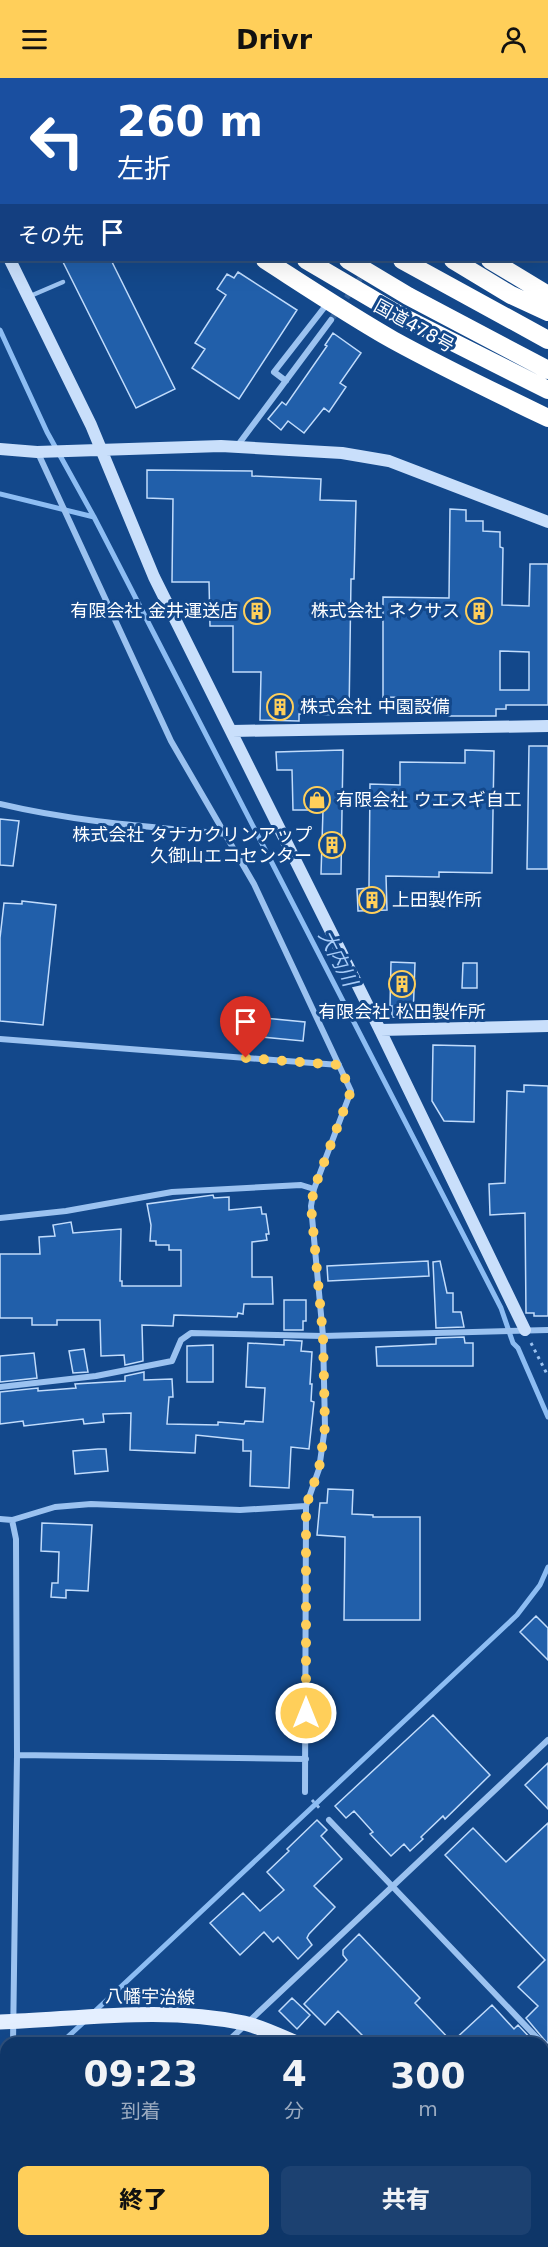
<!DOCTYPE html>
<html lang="ja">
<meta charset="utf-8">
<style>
body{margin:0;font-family:"DejaVu Sans","Noto Sans JP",sans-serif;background:#1c4171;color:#f1f3f6;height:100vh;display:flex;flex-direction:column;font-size:22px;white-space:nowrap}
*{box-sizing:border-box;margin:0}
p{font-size:20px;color:#9babc0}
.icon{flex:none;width:33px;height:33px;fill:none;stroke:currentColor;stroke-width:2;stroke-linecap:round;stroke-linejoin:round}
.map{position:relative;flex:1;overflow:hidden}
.drawer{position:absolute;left:0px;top:1959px;width:549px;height:210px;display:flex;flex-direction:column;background:#0e3668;border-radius:18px 18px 0 0;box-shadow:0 6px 24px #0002,0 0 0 2px #2e507c}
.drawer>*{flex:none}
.banner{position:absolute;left:0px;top:0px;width:549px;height:183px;box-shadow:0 6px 24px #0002,0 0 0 2px #2e507c;background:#1a4fa0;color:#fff;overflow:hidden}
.pin{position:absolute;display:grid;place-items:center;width:51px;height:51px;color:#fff;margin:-62px -26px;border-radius:50% 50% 50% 0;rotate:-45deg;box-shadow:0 0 6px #0007}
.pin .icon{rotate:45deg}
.me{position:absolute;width:66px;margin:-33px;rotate:0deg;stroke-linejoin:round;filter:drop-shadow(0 0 4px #0008)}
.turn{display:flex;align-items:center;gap:21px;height:126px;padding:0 18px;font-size:27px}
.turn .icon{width:78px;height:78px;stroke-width:2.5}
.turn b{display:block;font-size:42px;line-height:51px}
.then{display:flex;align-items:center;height:57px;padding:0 18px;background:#0003;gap:12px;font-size:22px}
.eta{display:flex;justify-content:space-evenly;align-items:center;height:102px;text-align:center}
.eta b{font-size:36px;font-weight:800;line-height:42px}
.primary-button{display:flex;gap:12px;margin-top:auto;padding:12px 18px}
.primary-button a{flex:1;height:69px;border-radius:9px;background:#ffcf5a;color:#111;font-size:24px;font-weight:800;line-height:69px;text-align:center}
.primary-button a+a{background:#1c4171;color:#f1f3f6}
header{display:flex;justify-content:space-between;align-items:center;height:78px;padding:0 18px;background:#ffcf5a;color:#111;font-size:27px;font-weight:800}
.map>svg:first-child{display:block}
</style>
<header><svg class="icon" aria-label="menu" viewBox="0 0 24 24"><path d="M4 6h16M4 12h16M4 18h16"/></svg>Drivr<svg class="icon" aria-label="person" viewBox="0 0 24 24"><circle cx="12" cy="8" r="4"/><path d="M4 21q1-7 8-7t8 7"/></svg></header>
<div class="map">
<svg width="548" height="2169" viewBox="0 0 548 2169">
<rect width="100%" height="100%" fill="#13488b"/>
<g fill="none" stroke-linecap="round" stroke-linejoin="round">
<!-- stream -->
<path stroke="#8dbdf3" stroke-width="5" d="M0,252L47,354L94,439L501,1230L513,1265L518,1270L548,1339
M0,416L94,439
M93,1935L517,1537L540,1507L548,1489
M61,1965L84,1944
M184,2163L189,2169"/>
</g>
<!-- building -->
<path fill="#215faa" stroke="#c1dcfc" stroke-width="1.5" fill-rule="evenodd" d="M62,182H111L175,311L136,330Z
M238,194L297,232L239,321L192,290L205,271L195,265L226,217L217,211L227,196L234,200Z
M333,255L361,275L340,305L346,309L329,334L324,330L304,355L288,343L281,352L268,341L282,324L286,327L327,268L325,267Z
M147,392L252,393V398L321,401L320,422L356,423L354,501H351L349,637L299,636V643L260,642L261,594H233V548H210L209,504H172L173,421L147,420Z
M450,431L466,432V443H483V453L500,454V469L503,470L502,527L529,528L530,486H548V627H506V631H496V638H447V620L383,619V519L449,520ZM500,573L529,574V612H500Z
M529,668H548V791H527Z
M343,672L341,796H321L323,732H293L292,692H277L276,674Z
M465,672L494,673L492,795L439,794V799L386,798L387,832L358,833L357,811L369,810L370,706L400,707V684L465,685Z
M0,741L19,743L13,788L0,787Z
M22,823L56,827L43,947L0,943V860L4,825L22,826Z
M391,884L415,885L413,940L392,939V928H390Z
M463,885H477V910H462Z
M264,940L305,944L303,963L262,959Z
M433,967L475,968L474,1044L444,1043L432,1023Z
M524,1007L548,1008V1238H534V1235H526L525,1135L490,1137L489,1106L505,1105L507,1013L524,1014Z
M213,1117L214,1120L229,1119V1132L261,1129L262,1136H266L269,1156H266L267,1162L252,1164V1199H272L273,1226H244L243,1236L238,1235L237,1239L174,1237L173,1248L142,1247L143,1283L125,1287L124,1277L101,1278L100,1242H57V1247H32V1240H0V1176H40L39,1159L55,1158L53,1147L71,1144L73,1155L121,1151L120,1203H122V1208H181V1172H169V1167H156V1163H150L151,1147L147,1126Z
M428,1183L429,1198L328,1203L327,1188Z
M440,1183L447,1215H453V1234H461L464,1249L436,1250L433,1184Z
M284,1222H306V1243H303V1252H284Z
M464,1259L465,1265H473V1288H377L376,1269L436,1266V1260Z
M284,1262L302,1263L301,1273L312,1274L310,1306H312L311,1323L314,1324L309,1371L291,1369L289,1410L250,1408L251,1373H243V1362L196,1357L195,1375L130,1372L131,1335L103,1336L104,1344L84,1346L83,1341L24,1348L23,1343L0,1346V1314L38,1310V1313L76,1310L75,1306L125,1303V1298L144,1294V1302L172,1301L173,1319H169L167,1346L218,1347V1344L244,1346L245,1343L263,1344L265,1310L246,1309L248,1265L284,1267Z
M213,1267V1304H187V1268Z
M84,1271L88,1294L73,1295L69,1273Z
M34,1275L37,1300L0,1304V1278Z
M98,1371H106L108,1393L75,1396L73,1373Z
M328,1411L353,1412L352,1436L373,1437V1439H420V1542H344L345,1459L317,1457L320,1425H327Z
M42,1445L92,1447L88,1513L66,1512V1520L51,1519L52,1505H58L59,1474L41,1473Z
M536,1538L548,1550V1582L520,1554Z
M433,1637L490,1697L445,1741L443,1738L421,1759L423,1761L410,1773L404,1766L391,1778L370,1756L373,1754L354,1733L346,1740L335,1728Z
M548,1685V1731L525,1707Z
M317,1742L327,1752L321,1758L342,1781L314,1808L335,1829L309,1856L307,1860L312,1867L298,1881L278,1859L273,1864L264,1854L240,1877L210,1845L243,1815L260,1833L284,1812L267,1794L289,1773L287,1771Z
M548,1745V1965H547L526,1940L538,1928L518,1909L545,1882L445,1777L473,1750L506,1784Z
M359,1856L420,1920L415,1925L452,1964L492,1927L514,1951L518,1947L535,1965H370L338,1933L325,1947L304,1926L347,1882L343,1877V1872Z
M292,1920L310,1937L297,1951L279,1933Z"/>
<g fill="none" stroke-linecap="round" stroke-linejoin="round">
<!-- street-tunnel -->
<path stroke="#36639c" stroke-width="6" stroke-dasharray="6 3" stroke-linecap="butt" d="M331,242L373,182"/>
<!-- path -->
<path stroke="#9bc2f0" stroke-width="3" stroke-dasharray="3 4.5" stroke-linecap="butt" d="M531,1265L548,1298
M312,1722L322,1733"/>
<!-- lane -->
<path stroke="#9bc2f0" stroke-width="4.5" d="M28,219L63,204"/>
<!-- street -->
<path stroke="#9bc2f0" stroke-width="6" d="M503,2L504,0
M286,303L274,294L327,226
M238,367L331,242
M0,726C75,744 151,749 227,756
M0,961L339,987
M0,1140L66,1133L172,1114L301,1107L314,1111
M0,1309L96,1298L172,1283L181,1262L191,1255L323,1258L548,1252
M0,1441L12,1442L55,1429L91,1426L240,1432L306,1428L319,1391L325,1349L323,1258L311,1128L314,1111L351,1013L254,806L171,663L38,375
M12,1442L16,1461L17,1677L13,1965
M17,1677L306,1681
M305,1714L306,1428
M329,1742L542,1965
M226,1965L548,1662
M543,2073L548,2069
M169,2163L174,2169
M206,2163L211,2169
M319,2163L325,2169
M403,2163L408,2169
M12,2169V2163
M442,2169L448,2163"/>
<!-- secondary -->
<path stroke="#c9dffb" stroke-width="12" d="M15,2L16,0
M0,31L2,28
M0,157L2,161
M10,182L91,347L154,499L380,952L525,1252
M0,371L37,374L221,368L342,375L389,383L548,444
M232,653L548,648
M380,952L548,948"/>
<!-- primary -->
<path stroke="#e4efff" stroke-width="15" d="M0,1944C81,1941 164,1928 244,1945C261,1949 280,1958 296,1965
M543,2123L548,2126"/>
<!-- highway -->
<path stroke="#fff" stroke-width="18" d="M31,0L33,2
M80,0L82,2
M128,0L130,2
M172,0L174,2
M209,0L211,2
M0,3L2,4
M265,182C307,209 349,237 393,262C444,290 496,315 548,340
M402,182L548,262
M453,182L511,217L548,234
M490,182L548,217"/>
<!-- highway-bridge -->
<path stroke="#fff" stroke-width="18" d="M306,182L403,239L548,312
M348,182L408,218L548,292"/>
</g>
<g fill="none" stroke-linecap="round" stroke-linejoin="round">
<!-- route -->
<path stroke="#ffcf5a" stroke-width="10" stroke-dasharray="0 18" d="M246,980L339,987L351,1013L314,1111L311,1128L323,1258L325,1349L319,1391L306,1428V1635"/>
</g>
<!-- icons -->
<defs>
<symbol id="building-ring" viewBox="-11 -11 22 22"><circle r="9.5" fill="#13488b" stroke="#ffcf5a" stroke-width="1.5"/><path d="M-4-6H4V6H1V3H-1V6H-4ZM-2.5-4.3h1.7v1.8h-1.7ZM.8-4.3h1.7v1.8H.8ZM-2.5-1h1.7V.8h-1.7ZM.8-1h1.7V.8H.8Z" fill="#ffcf5a"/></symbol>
<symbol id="shop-ring" viewBox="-11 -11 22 22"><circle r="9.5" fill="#13488b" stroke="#ffcf5a" stroke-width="1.5"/><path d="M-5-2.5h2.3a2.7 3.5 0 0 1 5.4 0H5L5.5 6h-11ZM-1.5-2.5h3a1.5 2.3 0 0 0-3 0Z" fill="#ffcf5a"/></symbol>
</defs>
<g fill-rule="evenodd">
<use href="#building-ring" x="242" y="518" width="30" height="30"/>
<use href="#building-ring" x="464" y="518" width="30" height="30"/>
<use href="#building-ring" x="265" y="614" width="30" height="30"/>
<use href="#shop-ring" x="302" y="707" width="30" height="30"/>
<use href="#building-ring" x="317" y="752" width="30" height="30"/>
<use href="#building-ring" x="357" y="807" width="30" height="30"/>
<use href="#building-ring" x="387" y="891" width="30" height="30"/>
</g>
<g text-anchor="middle" stroke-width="6" stroke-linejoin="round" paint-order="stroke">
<!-- street labels -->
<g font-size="18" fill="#fff" stroke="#13488b">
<text transform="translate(414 248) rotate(29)" y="6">国道478号</text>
<text transform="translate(150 1919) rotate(1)" y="6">八幡宇治線</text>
</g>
<!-- poi labels -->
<g font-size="18" fill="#fff" stroke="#13488b" text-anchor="end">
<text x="238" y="539">有限会社 金井運送店</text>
<text x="460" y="539">株式会社 ネクサス</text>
<text x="300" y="635" text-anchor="start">株式会社 中園設備</text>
<text x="336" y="728" text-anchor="start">有限会社 ウエスギ自工</text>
<text x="312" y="763">株式会社 タナカクリンアップ<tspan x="312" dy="21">久御山エコセンター</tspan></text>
<text x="392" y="828" text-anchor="start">上田製作所</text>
<text x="402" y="940" text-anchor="middle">有限会社 松田製作所</text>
</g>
<!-- water labels -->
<g font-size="20" font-style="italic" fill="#a7ccf8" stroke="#13488b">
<text transform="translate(338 880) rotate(63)" y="7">大内川</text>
</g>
</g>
</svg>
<div class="pin" style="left:246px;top:980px;background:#d93025"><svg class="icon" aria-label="arrive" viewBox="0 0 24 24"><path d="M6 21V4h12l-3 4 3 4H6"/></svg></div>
<svg class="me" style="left:306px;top:1635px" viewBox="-20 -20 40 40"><circle r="17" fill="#ffcf5a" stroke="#fff" stroke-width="3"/><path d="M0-11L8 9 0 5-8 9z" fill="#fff"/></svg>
<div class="banner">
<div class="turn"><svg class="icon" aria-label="left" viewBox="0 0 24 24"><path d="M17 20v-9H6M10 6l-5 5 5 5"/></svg><div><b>260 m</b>左折</div></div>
<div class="then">その先<svg class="icon" aria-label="arrive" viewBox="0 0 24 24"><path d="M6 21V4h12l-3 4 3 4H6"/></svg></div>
</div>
<section class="drawer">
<div class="eta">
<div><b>09:23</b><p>到着</p></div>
<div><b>4</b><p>分</p></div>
<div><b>300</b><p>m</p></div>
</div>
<div class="primary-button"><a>終了</a><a>共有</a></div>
</section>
</div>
